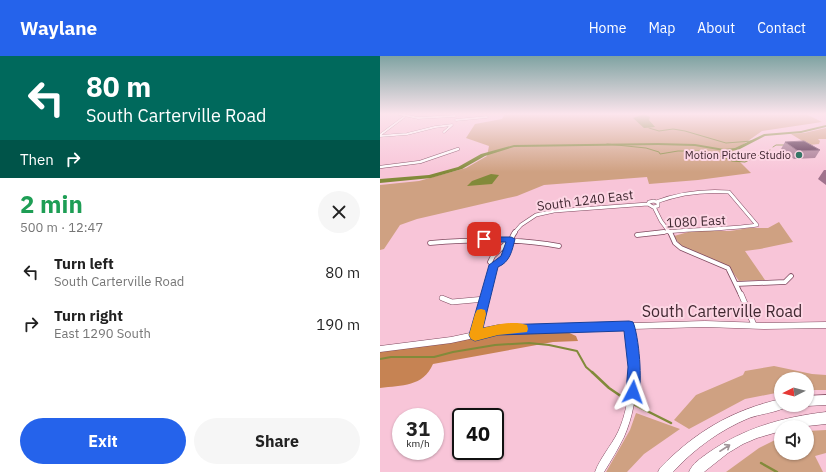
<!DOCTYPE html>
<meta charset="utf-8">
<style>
body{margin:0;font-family:"IBM Plex Sans",sans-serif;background:#f6f6f6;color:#222;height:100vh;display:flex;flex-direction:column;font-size:15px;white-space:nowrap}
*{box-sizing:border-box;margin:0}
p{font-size:13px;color:#767676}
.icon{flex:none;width:22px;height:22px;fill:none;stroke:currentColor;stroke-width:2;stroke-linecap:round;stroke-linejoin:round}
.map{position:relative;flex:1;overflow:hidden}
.sheet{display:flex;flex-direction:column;background:#fff;width:380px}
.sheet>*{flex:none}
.guide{background:#00695c;color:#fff;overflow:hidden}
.needle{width:26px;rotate:264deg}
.fabs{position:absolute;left:394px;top:316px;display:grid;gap:8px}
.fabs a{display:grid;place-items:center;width:40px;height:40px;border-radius:50%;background:#fff;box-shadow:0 1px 3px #0004;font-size:20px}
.speed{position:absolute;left:12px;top:352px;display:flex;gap:8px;font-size:20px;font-weight:700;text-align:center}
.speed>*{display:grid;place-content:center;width:52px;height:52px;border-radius:50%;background:#fff;box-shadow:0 1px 3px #0004;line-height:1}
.speed small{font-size:10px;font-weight:400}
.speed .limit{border:2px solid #111;border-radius:6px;background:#fff;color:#111}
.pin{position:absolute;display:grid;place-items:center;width:34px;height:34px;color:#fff;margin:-17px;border-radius:8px;box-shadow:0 2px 6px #0006}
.me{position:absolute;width:44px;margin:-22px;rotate:4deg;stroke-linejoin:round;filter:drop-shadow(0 0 3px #0008)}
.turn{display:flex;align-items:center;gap:14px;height:84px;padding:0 20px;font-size:18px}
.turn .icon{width:52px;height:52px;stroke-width:2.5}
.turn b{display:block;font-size:28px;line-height:34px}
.then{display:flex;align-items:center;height:38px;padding:0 20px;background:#0003;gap:8px;font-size:15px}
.round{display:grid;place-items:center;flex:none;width:42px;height:42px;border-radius:21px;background:#f6f6f6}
.head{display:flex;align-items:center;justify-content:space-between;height:68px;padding:0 20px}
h1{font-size:24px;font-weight:700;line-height:30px;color:#1e9e55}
.primary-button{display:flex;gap:8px;margin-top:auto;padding:8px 20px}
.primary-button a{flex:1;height:46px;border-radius:24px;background:#2563eb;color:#fff;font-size:16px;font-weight:700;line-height:46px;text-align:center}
.primary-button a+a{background:#f6f6f6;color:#222}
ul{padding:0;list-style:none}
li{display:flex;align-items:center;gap:12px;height:52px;padding:0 20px}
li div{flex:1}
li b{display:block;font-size:15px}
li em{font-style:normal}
header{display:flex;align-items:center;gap:24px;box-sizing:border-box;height:56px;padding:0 20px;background:#2563eb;color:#fff}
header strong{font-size:19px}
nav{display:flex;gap:22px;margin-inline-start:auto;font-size:14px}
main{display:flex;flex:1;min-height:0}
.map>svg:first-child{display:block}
</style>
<header>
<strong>Waylane</strong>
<nav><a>Home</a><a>Map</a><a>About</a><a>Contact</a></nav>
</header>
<main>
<section class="sheet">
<div class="guide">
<div class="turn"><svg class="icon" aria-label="left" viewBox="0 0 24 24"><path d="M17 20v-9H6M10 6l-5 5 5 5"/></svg><div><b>80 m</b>South Carterville Road</div></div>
<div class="then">Then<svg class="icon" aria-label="right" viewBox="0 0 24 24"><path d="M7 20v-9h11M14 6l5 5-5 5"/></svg></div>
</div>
<div class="head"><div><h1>2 min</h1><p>500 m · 12:47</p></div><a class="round"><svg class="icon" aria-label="close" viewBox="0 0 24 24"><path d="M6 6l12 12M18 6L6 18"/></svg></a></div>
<ul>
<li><svg class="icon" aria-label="left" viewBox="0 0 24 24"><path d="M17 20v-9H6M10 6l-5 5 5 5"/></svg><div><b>Turn left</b><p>South Carterville Road</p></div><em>80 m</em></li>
<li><svg class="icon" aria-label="right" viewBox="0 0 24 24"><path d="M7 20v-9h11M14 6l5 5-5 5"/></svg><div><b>Turn right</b><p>East 1290 South</p></div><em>190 m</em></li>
</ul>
<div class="primary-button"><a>Exit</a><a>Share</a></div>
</section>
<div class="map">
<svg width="446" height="416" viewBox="0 0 446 416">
<rect width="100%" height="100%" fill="#f8c5d8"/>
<!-- green -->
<path fill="#cfa182" d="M125,58H426L442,66L382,75L351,97L371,117L318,124L269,128L267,121L164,129L137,140L37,163L20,169L4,193L0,194V129L39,125L86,112L107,100L109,90L86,82L95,68L122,63Z
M446,72V83H438L440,85L439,88L429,89L411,78L424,77Z
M399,166L413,186L380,193L365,195L385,224L359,225L351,214L300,189L294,180L312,175H350L369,172H388Z
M394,310L432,318L446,319V334H427V323H401V336L365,343L309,373L294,364L316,339L363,319L365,315Z
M256,357L300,373L264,398L247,416H226L250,374Z
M446,374V397L435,400L443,416H346L379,392L401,381V397H427V375Z"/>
<!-- forest -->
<path fill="#c68353" d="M183,274L196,280L198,285L173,286L53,308C43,331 22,329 0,332V295L114,277Z"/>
<!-- water -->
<path fill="#828a3a" d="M264,58L270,61L269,64L275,71L264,72L253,62Z
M111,118L119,119L112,128L87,130L92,125Z"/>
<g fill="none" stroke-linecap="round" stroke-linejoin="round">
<!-- stream-far2 -->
<path stroke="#828a3a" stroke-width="1" d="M269,72L279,75L293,73L305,75L346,87L372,85
M227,88L266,92L279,96L280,98L298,95H321L332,97L352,105L365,106L390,94
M393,91L396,89H405"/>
<!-- stream-far1 -->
<path stroke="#828a3a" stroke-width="2" d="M0,303L11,301H54L73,296L115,289L149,287L169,289L197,295L206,311L213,317"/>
<!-- stream -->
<path stroke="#828a3a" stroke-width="2.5" d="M212,316L229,332L248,345
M253,348L291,367
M381,407L397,416"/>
<!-- river -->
<path fill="#828a3a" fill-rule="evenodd" d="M446,69V71L421,77L385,80L358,94L344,95L315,90L278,89L134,91L105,100L82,113L51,122L0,127V123L49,119L78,111L101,98L134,89L278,87L315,88L344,93L355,92L384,78L421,75Z"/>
<defs>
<path id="minor-far4" d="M19,58L38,62L75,60
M76,64L107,61
M64,76L72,69
M0,79L24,61
M0,80L27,78L55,71L72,69"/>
<path id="minor-far3" d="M0,111L40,106L78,93"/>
<path id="minor-far2" d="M274,145L278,147V150L273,151L268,148L269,146Z
M276,146C300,137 324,134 349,136L377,169
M274,151L281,165L290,177
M134,177L141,169L156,159L174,155L268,148
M275,177C309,173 343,174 377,169"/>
<path id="minor-far1" d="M290,176L295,187L301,192L348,212L361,239
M257,179L284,176
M50,187C94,183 136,182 179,190
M114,209C131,204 126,188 135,176
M114,209L110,206L113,200L131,183
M356,228L405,226L411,220
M106,239L114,209"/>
<path id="minor" d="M361,238L374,269
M62,242L72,246L105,243
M95,279L106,238"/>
<path id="tertiary" d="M325,265L384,267L446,266V272L384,273L325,271L252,273C257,312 260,344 244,381C238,393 231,405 224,416H215C220,402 231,390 238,376C253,343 250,308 246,273L118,277L71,287L0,296V290L71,281L118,271Z"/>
<path id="primary" d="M446,339V349L427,350L424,349H427V340Z
M401,343V349H406L405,352C393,357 380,358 369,362C340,374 314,393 293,416H278L280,412C315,376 352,354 401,343Z
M446,356V368L418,371H401V375L377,382L363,388L348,397L324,416H309C312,408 321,402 328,397C364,372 403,361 446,356Z"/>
</defs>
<!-- minor-far4 casing -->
<use href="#minor-far4" stroke="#7f495f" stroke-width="2.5"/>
<!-- minor-far3 casing -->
<use href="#minor-far3" stroke="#7f495f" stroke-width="3.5"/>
<!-- minor-far2 casing -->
<use href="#minor-far2" stroke="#7f495f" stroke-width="4"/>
<!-- minor-far1 casing -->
<use href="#minor-far1" stroke="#7f495f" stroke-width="5.5"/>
<!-- minor casing -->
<use href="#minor" stroke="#7f495f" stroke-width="6"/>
<!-- tertiary casing -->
<use href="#tertiary" stroke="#7f495f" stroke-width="1"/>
<!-- primary casing -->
<use href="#primary" stroke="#7f495f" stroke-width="1"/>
<!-- minor-far4 -->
<use href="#minor-far4" stroke="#fff" stroke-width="2"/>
<!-- minor-far3 -->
<use href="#minor-far3" stroke="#fff" stroke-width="2.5"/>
<!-- minor-far2 -->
<use href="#minor-far2" stroke="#fff" stroke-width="3"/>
<!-- minor-far1 -->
<use href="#minor-far1" stroke="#fff" stroke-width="4"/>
<!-- minor -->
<use href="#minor" stroke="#fff" stroke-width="5"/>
<!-- tertiary -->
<use href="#tertiary" fill="#fff" fill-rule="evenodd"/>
<!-- primary -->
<use href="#primary" fill="#fff" fill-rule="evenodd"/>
</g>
<!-- wall -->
<path fill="#a0728c" d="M405,86L440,94L435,102L414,103L401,93Z
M444,114H446V129L438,123Z"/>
<!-- building -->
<path fill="#471e3f" stroke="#7c506d" d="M424,85L440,94L418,95L405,86Z"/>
<!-- one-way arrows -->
<defs><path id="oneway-shaft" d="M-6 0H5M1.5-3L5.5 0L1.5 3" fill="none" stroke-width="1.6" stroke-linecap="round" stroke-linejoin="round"/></defs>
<use stroke="#a09498" href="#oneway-shaft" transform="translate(345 392) rotate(-33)"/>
<!-- sky -->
<linearGradient id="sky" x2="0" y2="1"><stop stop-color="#7fa3a2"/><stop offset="0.5" stop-color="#fce5ed"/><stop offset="1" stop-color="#fce5ed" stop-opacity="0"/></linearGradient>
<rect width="446" height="116" fill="url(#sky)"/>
<!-- route -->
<path fill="#2563eb" stroke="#184099" d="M101,181H131L135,183C132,195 130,206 118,211L103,272L118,269L249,265L253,266C259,280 263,327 258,340L253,342L248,340L246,336L248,311L244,275L118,279L95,285L91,283L89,279L109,209L121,200L126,186H104L101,185L100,183Z"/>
<!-- slow -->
<path fill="#f59e0b" d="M101,253L105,254L106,258L103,272C115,269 134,264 147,269L148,273L147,276L118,279L95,285L91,283L89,279L95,258L97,254Z"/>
<!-- markers -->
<circle fill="#357666" stroke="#fdd6e4" stroke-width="1.5" cx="419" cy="99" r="4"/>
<g text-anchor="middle" stroke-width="4" stroke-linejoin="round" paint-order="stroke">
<!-- far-poi labels -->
<g font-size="11" fill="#402831" stroke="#fdd6e4" text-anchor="end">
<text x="411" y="103">Motion Picture Studio</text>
</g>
<!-- street labels -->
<g font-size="13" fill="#402831" stroke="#fdd6e4">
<text transform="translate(205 144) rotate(-7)" y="5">South 1240 East</text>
<text transform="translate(316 165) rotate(-3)" y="5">1080 East</text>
</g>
<!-- near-street labels -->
<g font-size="16" fill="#402831" stroke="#fdd6e4">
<text x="342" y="261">South Carterville Road</text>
</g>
</g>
</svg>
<div class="fabs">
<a><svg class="needle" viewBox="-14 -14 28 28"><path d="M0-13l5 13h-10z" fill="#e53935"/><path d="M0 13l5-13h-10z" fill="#767676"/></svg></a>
<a><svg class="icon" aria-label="sound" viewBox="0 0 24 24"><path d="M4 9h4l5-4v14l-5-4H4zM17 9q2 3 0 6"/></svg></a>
</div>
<div class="speed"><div>31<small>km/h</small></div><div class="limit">40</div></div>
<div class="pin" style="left:104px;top:183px;background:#d93025"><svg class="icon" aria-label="arrive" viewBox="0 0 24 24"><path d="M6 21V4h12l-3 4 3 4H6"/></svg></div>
<svg class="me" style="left:253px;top:336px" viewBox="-20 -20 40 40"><path d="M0-17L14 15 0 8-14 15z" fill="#2563eb" stroke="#fff" stroke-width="4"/></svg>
</div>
</main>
